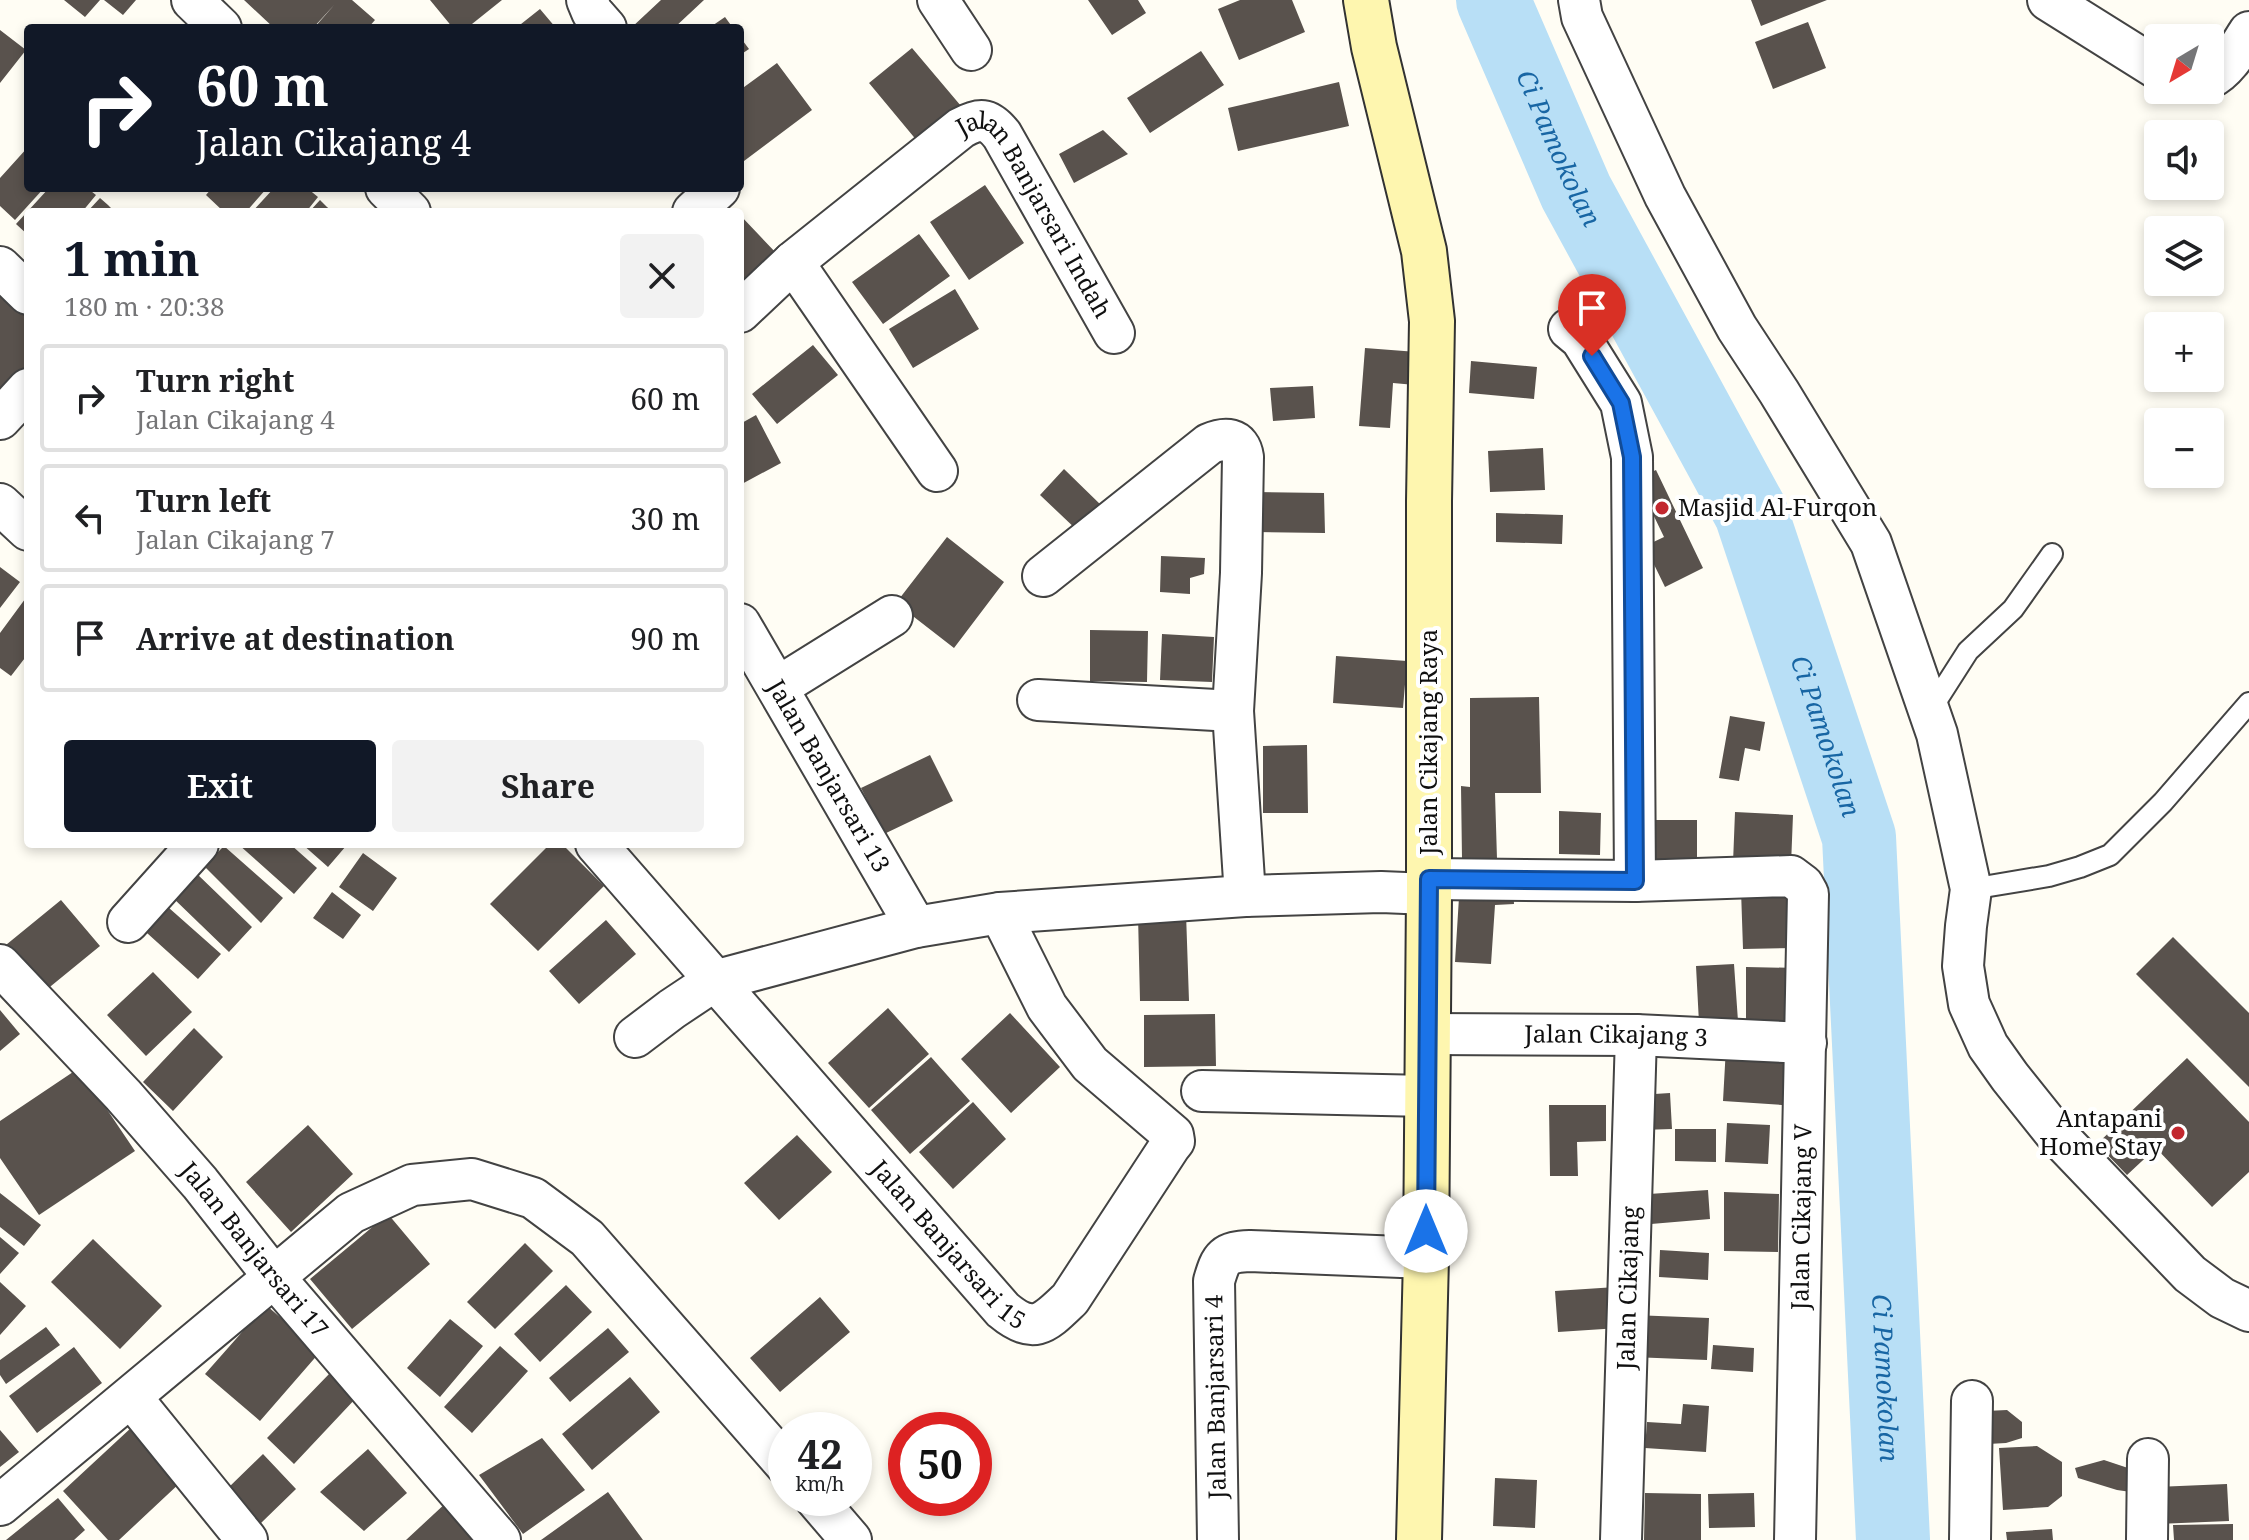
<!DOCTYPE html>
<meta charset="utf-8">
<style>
body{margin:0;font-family:"Noto Serif",serif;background:#f2f2f2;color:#202124;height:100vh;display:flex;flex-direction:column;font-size:30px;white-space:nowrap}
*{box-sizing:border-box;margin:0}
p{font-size:26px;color:#757577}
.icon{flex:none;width:44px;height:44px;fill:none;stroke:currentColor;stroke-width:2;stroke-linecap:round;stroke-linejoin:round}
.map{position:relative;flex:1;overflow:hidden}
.sheet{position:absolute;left:24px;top:208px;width:720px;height:640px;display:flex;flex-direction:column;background:#fff;border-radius:8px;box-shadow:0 4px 12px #0003}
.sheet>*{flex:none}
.banner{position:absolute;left:24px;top:24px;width:720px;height:168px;border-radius:8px;box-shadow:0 4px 12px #0003;background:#111827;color:#fff;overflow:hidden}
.needle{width:52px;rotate:218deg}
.fabs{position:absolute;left:2144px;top:24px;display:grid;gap:16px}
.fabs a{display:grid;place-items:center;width:80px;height:80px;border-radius:8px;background:#fff;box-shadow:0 4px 12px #0003;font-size:40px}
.speed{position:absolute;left:768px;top:1412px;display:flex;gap:16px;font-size:40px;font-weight:700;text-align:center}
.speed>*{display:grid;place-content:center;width:104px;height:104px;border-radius:50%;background:#fff;box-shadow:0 4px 12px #0003;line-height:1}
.speed small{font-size:20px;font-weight:400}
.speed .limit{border:12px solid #d22;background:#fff;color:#111}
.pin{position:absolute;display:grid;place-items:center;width:68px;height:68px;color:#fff;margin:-82px -34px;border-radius:50% 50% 50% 0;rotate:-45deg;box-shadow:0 0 8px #0007}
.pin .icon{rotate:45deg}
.me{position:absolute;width:88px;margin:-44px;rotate:0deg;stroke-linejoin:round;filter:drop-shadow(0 0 6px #0008)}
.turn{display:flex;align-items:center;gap:28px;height:168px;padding:0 40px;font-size:36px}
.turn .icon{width:104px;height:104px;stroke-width:2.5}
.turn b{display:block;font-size:56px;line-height:68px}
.round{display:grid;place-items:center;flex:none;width:84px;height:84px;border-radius:8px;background:#f2f2f2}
.overview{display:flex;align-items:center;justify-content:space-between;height:136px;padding:0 40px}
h1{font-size:48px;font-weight:700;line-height:60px;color:#111827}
.cta{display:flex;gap:16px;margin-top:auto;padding:16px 40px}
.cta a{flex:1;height:92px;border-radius:8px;background:#111827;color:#fff;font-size:32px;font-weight:700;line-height:92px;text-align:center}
.cta a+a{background:#f2f2f2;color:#202124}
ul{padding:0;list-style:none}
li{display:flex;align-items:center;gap:24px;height:108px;margin:0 16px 12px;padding:0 24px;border:4px solid #e0e0e0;border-radius:8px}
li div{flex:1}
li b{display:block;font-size:30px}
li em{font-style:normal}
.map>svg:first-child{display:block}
</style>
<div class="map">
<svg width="2249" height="1540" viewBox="0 0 2249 1540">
<rect width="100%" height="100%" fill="#fffdf4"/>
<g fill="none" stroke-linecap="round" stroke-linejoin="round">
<!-- river -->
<path stroke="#b8dff6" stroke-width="74" id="s1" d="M1493,0L1576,192L1751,513L1859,837L1893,1540"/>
</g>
<!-- building -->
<path fill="#59524d" d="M64,0H100L85,17Z
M104,0H136L123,15Z
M244,0H352L375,20L368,28H314L335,4L313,28H274Z
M430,0H502L467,28H453Z
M661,0H704L674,28H631Z
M1088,0H1138L1146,13L1112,35Z
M1240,0H1292L1305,32L1239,60L1218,9Z
M1751,0H1827L1761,26Z
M540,9L556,28H516Z
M725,17L733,28H709Z
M1808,22L1826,68L1773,89L1755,42Z
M0,30L26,50L0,83Z
M740,37L749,49L740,55Z
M912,48L961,106L918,142L869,83Z
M1201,51L1224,85L1150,133L1127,98Z
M777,63L812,110L740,164V90Z
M1339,82L1349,126L1238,151L1228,108Z
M1103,130L1128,154L1074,183L1059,154Z
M28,147V188H44L15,220L0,206V178Z
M985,185L1024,243L969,280L930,222Z
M49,188H87L96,195L82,212H28V235L16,224Z
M212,188H267L246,212H224L206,195Z
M274,188H307L318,197L306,212H252Z
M100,198L108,205L115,212H87Z
M320,200L327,207L333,212H309Z
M740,215L778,255L740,291Z
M919,234L950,276L883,324L852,282Z
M0,286L28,313V376L0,407Z
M955,289L979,329L913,368L889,329Z
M813,345L838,375L777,424L752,394Z
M1365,348L1417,352L1415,385L1393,383L1390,428L1359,426Z
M1471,361L1537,367L1534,399L1469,393Z
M1313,386L1315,418L1273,421L1270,388Z
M756,415L781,463L740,485V424Z
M1543,448L1545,490L1490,492L1488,451Z
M1064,469L1103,507L1079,532L1040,495Z
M1656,470L1703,568L1665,587L1645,546L1664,537L1636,479Z
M1255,492L1324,493L1325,533L1255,532Z
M1496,513L1563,515L1562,544L1496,542Z
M947,537L1004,582L954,648L896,603Z
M1161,556L1205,558L1204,574L1190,578V594L1160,592Z
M0,567L20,582L0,608Z
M28,595V654L11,676L0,668V633Z
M1090,630L1148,631L1147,682L1090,681Z
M1162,634L1214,637L1212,682L1160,680Z
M1336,656L1407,661L1403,708L1333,703Z
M1539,697L1541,793H1495L1497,859H1462L1461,786L1470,787V698Z
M1730,716L1765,722L1760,751L1745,748L1739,781L1719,778Z
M1307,745L1308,813H1263V746Z
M930,755L953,801L884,834L861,788Z
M1559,811L1601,813L1600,855L1559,854Z
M1735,812L1793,815L1791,865L1733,863Z
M1639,820H1697V867L1640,866Z
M238,844H290L317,868L294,894Z
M302,844H343L346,846L328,867Z
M550,844H562L604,886L538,951L490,904Z
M224,846L283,898L261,923L204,866Z
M363,853L397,878L373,911L339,887Z
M195,872L252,927L229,952L171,896Z
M1460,881L1513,882L1514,904L1495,905L1491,964L1455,962Z
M1796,889L1798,948L1743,949L1741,890Z
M332,892L361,915L343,939L313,918Z
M61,900L100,946L40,995L1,949Z
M160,900L221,954L198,979L137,924Z
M1186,913L1189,1001H1140L1138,915Z
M606,920L636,954L579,1004L549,971Z
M2173,937L2249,1013V1087L2136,974Z
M1734,964L1738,1021L1699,1023L1696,966Z
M1746,967L1798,968V1022H1746Z
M153,972L192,1012L146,1056L107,1015Z
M888,1008L929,1054L869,1108L828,1063Z
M0,1010L20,1034L0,1051Z
M1010,1013L1060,1067L1011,1113L961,1059Z
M1215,1014L1216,1066L1144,1067V1015Z
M194,1028L223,1057L173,1111L143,1082Z
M1726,1047L1785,1051L1782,1105L1723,1101Z
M931,1057L970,1101L910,1154L871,1110Z
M2187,1058L2249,1122V1172L2212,1207L2156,1148L2127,1175L2097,1144Z
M79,1068L135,1151L39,1215L0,1158V1121Z
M1670,1093L1672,1129L1641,1130L1639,1095Z
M973,1102L1006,1139L953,1189L919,1152Z
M1549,1105H1606V1141L1577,1142L1578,1176H1550Z
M1727,1123L1770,1125L1768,1164L1725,1162Z
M308,1125L353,1174L291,1232L246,1182Z
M1675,1129H1716V1162L1675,1161Z
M797,1135L832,1172L779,1220L744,1183Z
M1708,1190L1710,1219L1651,1224L1649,1194Z
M1724,1192L1779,1194L1778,1252L1724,1251Z
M0,1193L41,1225L24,1246L0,1227Z
M388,1214L430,1264L352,1329L310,1279Z
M0,1237L19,1253L0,1274Z
M93,1239L162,1306L120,1349L51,1282Z
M525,1243L553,1271L495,1329L467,1302Z
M1660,1250L1709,1253L1708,1280L1659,1277Z
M0,1282L26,1306L0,1335Z
M566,1285L592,1312L540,1362L514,1334Z
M1616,1287L1619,1328L1558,1332L1555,1291Z
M820,1297L850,1332L780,1392L750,1358Z
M266,1305L320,1352L260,1421L205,1374Z
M1633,1315L1709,1318L1707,1360L1632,1357Z
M450,1319L483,1346L440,1397L407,1368Z
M46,1327L60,1345L6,1384L0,1375V1360Z
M608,1328L629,1352L570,1402L549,1378Z
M1713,1345L1754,1348L1753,1372L1711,1369Z
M500,1346L528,1371L472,1433L444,1407Z
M74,1347L102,1383L37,1433L9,1396Z
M331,1372L357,1397L294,1464L267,1438Z
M630,1377L660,1412L592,1470L562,1434Z
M1683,1404L1709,1406L1706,1452L1645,1448L1647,1422L1681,1424Z
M2007,1410L2022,1422V1438L2006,1443L1988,1444L1986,1411Z
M132,1427L182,1481L119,1540H108L63,1491Z
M0,1430L19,1452L0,1467Z
M542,1438L585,1490L523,1534L479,1475Z
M2037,1446L2062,1462V1496L2048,1507L2003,1510L1999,1448Z
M368,1449L407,1493L364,1531L320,1492Z
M263,1454L296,1489L260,1524L227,1489Z
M2104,1460L2134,1470L2131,1492L2117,1490L2078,1478L2075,1468Z
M1495,1478L1537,1480L1535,1528L1493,1526Z
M2227,1484L2229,1521L2157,1524L2156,1487Z
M608,1492L643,1540H541Z
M1645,1493L1701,1494V1540H1644Z
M1754,1493L1755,1527L1709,1528L1708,1494Z
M58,1498L85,1530L74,1540H6Z
M448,1501L484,1540H406Z
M2233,1524V1540H2174L2173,1525Z
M2052,1529L2053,1540H2007L2006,1532Z"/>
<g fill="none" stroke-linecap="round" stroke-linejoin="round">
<defs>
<path id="service" d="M1929,712L1968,651L2013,609L2052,554
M1971,889L2049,876L2080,867L2110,855L2163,802L2249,703"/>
<g id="minor">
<path d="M192,0L221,28"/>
<path d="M587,0L592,12L606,28"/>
<path d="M938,0L971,50"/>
<path d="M1579,0L1582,17L1665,196L1737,328L1779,392L1871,543L1937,734L1971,889L1966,926L1963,966L1969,1004L1988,1046L2010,1077L2054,1132L2190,1274L2222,1298L2249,1311"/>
<path d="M2048,0L2158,69"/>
<path d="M2210,78C2228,69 2238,49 2249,32"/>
<path d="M386,188L410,212"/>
<path d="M693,212L719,188"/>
<path d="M793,262L937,471"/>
<path d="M0,267L28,294"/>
<path id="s2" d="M740,312L793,262L961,128C979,118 988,117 1002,135L1114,333"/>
<path d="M1569,329L1581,339L1621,403L1632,457L1635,881"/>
<path d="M0,419L28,389"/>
<path d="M0,504L28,530"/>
<path d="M1043,576L1209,444C1225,437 1240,437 1243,457L1241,573L1233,711L1245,896"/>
<path id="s3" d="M740,624L916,927"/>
<path d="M778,687L892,616"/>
<path d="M1038,700L1233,711"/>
<path id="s4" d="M596,844L1003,1310C1034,1336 1045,1323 1070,1299L1170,1146L1174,1141L1173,1135L1090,1064L1047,1007L1000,913"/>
<path d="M1429,879L1635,881L1791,876L1803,885L1808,894L1795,1540"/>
<path d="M128,922L198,844"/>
<path id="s5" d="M0,965L123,1095L200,1183L274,1277L500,1540"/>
<path id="s6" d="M1428,1034L1636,1035L1806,1043"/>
<path d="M635,1037L672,1009L714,981L916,927L1000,913L1245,896L1381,892L1429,894"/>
<path d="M1202,1091L1427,1096"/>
<path d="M131,1397L247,1540"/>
<path d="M815,1498L851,1540"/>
<path d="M0,1505L351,1213L412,1185L472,1179L533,1198L587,1238L786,1465"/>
<path d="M1218,1540L1214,1281C1221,1257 1224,1252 1250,1251L1426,1258"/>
<path id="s7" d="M1621,1540L1636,1035"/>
<path d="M1970,1540L1972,1401"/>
<path d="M2147,1540L2148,1459"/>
</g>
<path id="secondary" d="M1366,0L1374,47L1424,251L1432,321L1429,501V894L1426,1258L1419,1540"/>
</defs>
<!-- service casing -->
<use href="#service" stroke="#434343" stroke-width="24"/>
<!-- minor casing -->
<use href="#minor" stroke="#434343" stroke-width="44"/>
<!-- secondary casing -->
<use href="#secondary" stroke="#323232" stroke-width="48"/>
<!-- service -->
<use href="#service" stroke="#fff" stroke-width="20"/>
<!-- minor -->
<use href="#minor" stroke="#fff" stroke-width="40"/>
<!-- secondary -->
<use href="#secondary" stroke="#fef6af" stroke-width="44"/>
</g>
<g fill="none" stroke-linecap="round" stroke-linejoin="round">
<defs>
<path id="route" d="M1426,1231L1429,879L1635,881L1632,457L1621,403L1592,356"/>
</defs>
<!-- route casing -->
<use href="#route" stroke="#114b97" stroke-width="20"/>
<!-- route -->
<use href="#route" stroke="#1a73e8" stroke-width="14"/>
</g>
<!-- markers -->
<g fill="#c2272e" stroke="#fff" stroke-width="3">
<circle cx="1662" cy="508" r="8"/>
<circle cx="2178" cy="1133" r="8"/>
</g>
<g text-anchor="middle" stroke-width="8" stroke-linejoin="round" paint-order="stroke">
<!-- street labels -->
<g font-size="24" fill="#101010" stroke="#fff">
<text dy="8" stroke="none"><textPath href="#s2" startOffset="414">Jalan Banjarsari Indah</textPath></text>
<text transform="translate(1429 742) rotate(-90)" y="8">Jalan Cikajang Raya</text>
<text dy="8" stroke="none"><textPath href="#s3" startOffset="176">Jalan Banjarsari 13</textPath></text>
<text dy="8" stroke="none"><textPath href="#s6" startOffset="188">Jalan Cikajang 3</textPath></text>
<text transform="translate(1802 1217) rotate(-89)" y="8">Jalan Cikajang V</text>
<text dy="8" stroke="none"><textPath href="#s4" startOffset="534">Jalan Banjarsari 15</textPath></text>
<text dy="8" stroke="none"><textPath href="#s5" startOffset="382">Jalan Banjarsari 17</textPath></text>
<text dy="8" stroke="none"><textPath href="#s7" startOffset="252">Jalan Cikajang</textPath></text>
<text transform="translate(1216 1397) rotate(-91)" y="8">Jalan Banjarsari 4</text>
</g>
<!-- poi labels -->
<g font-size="24" fill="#101010" stroke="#fff" text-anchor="start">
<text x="1678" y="516">Masjid Al-Furqon</text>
<text x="2162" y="1127" text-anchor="end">Antapani<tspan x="2162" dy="28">Home Stay</tspan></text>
</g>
<!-- water labels -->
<g font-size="26" font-style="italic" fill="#1866a4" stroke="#fff">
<text dy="9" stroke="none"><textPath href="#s1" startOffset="162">Ci Pamokolan</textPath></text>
<text dy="9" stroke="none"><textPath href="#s1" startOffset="810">Ci Pamokolan</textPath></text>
<text dy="9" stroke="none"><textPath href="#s1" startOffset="1458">Ci Pamokolan</textPath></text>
</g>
</g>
</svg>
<div class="fabs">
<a><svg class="needle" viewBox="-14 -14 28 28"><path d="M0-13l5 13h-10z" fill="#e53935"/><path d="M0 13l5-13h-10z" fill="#757577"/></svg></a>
<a><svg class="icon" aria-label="sound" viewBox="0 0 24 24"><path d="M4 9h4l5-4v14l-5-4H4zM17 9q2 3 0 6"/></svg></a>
<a><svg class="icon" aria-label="layers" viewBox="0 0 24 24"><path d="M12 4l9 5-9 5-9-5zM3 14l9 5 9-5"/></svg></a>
<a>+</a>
<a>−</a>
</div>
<div class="speed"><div>42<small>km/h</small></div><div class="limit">50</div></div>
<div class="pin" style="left:1592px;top:356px;background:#d93025"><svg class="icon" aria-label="arrive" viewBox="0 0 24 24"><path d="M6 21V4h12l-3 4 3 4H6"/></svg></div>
<svg class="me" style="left:1426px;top:1231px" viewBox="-20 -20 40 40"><circle r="19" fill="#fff"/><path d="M0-13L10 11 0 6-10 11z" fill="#1a73e8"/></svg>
<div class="banner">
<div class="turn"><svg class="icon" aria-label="right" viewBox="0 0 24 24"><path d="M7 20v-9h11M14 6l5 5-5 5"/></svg><div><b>60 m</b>Jalan Cikajang 4</div></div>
</div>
<section class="sheet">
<div class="overview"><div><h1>1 min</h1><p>180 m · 20:38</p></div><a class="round"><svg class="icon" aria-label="close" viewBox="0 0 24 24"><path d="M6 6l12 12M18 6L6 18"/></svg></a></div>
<ul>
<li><svg class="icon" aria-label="right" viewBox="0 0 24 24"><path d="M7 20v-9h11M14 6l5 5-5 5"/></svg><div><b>Turn right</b><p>Jalan Cikajang 4</p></div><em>60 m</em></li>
<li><svg class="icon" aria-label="left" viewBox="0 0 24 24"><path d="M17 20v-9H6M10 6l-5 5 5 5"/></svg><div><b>Turn left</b><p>Jalan Cikajang 7</p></div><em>30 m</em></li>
<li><svg class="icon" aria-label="arrive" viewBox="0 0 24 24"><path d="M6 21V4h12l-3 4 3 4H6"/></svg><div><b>Arrive at destination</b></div><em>90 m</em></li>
</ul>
<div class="cta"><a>Exit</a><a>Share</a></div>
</section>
</div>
